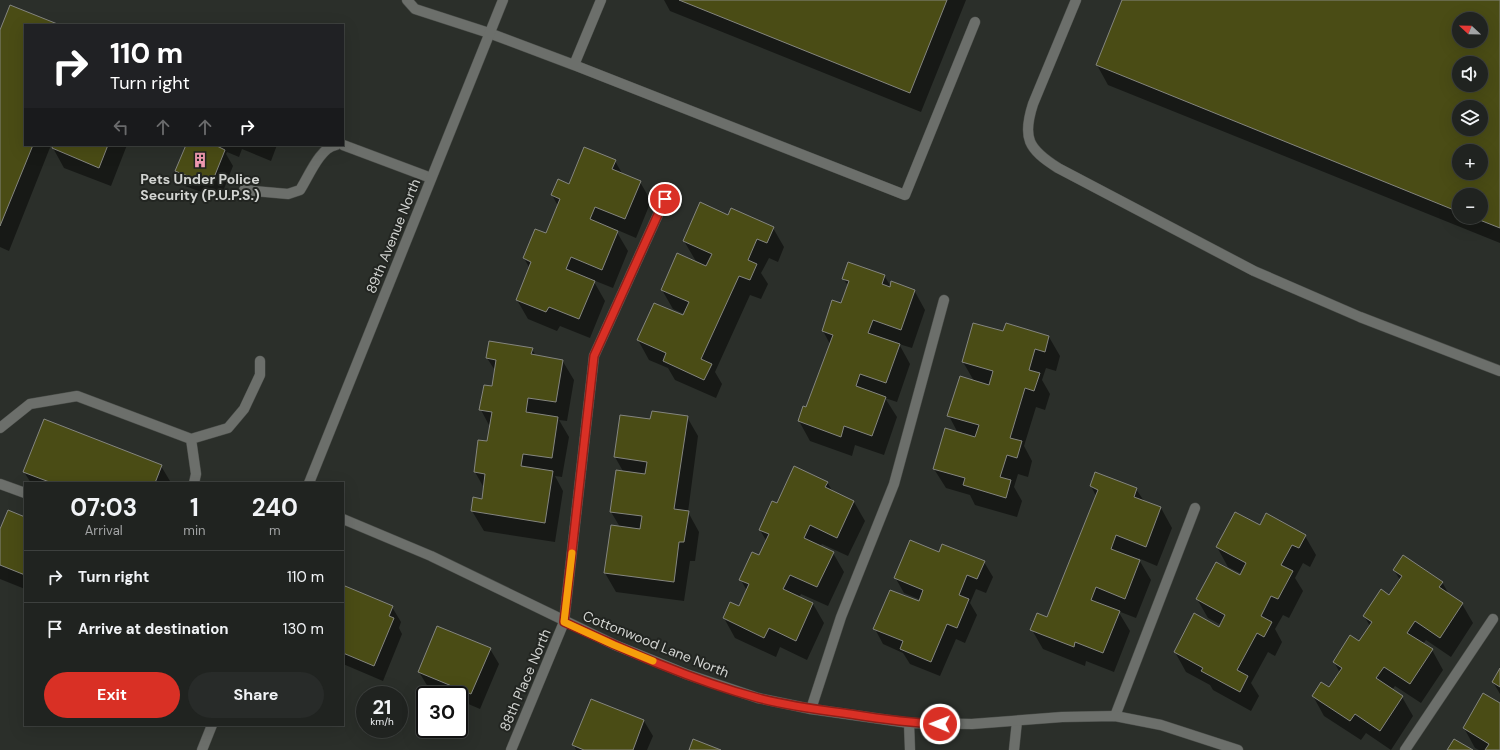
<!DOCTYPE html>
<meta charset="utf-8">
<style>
body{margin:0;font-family:"DM Sans",sans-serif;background:#282b29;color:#f1f3f6;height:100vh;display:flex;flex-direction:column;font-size:15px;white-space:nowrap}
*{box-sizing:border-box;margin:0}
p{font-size:13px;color:#a2a4a5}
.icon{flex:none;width:22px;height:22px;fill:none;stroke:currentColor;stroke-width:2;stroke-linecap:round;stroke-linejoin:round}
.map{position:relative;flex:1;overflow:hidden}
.sheet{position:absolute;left:24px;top:482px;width:320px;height:244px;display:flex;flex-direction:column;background:#202320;border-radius:0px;box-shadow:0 4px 16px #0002,0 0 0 1px #3d403e}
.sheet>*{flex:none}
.banner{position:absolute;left:24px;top:24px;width:320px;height:122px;border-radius:0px;box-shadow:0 4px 16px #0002,0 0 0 1px #3d403e;background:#202124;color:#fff;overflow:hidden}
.needle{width:26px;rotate:292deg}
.tools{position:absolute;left:1452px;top:12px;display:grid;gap:8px}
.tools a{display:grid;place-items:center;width:36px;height:36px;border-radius:50%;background:#202320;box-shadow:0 4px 16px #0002,0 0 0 1px #3d403e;font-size:20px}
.speed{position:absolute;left:356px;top:686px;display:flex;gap:8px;font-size:20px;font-weight:700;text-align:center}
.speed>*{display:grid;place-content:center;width:52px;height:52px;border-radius:50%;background:#202320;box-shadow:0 4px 16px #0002,0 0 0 1px #3d403e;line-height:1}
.speed small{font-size:10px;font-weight:400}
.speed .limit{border:2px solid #111;border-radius:6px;background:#fff;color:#111}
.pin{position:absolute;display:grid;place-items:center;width:34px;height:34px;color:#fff;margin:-17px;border:2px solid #fff;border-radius:50%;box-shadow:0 1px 4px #0007}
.me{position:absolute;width:44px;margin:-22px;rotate:271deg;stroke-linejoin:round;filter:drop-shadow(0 0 3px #0008)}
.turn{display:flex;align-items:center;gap:14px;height:84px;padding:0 20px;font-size:18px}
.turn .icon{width:52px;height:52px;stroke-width:2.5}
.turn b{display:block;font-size:28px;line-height:34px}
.lanes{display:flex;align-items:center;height:38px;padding:0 20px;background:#0003;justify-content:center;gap:20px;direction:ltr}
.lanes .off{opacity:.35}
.eta{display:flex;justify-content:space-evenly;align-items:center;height:68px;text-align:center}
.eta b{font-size:24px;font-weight:700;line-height:28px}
.cta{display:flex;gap:8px;margin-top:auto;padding:8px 20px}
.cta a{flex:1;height:46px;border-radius:24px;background:#d93025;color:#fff;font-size:16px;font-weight:700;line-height:46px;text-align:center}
.cta a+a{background:#282b29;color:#f1f3f6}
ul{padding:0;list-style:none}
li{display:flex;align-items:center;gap:12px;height:52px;padding:0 20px;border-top:1px solid #3d403e}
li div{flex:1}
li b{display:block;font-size:15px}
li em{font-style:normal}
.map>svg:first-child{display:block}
</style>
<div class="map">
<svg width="1500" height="750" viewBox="0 0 1500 750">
<rect width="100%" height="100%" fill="#2b2f2a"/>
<!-- shadow -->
<path fill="#0007" fill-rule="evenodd" d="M664,0H966L921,112L670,11Z
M1123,0H1500V243L1108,85L1097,65ZM1459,19H1481V41H1459ZM1459,63H1481V85H1459ZM1459,107H1481V129H1459ZM1459,151H1481V173H1459ZM1459,195H1481V217H1459Z
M11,6L57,25H25V145H51L9,251L0,247V33Z
M54,145H127L111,186L64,168L53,148Z
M187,145H277L271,161L242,149L239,157L227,152L226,154L233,166L220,199L185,186L176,171Z
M615,161L623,175L640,182L651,201L636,238L615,229L628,251L613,288L593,280L605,301L590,338L560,326L557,331L528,319L517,300L530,269L524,258L546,234L558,206L552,195Z
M729,216L773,228L784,247L778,262L769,258L761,273L768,284L761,299L750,295L715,372L722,384L716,398L675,380L668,368L649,360L638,340L683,317L684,314L673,309L662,290L697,263L684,241Z
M884,275L891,287L914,290L925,310L912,348L899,344L910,364L897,402L885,398L897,417L884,455L855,445L852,456L810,441L799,421L804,408L806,409L830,344L823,331L842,304L848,286L843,278Z
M1004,333L1049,337L1060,356L1056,371L1046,368L1042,380L1050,394L1045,410L1036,407L1024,446L1032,461L1028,477L1018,474L1014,487L1022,501L1017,517L975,505L970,495L946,488L934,469L958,433L949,416L974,381L963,362Z
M532,349L536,356L562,360L574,380L567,421L559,420L569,437L562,477L555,476L563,491L555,542L484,531L472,511L482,500L484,488L475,472L488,442L490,427L481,410L493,387L496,372L487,358Z
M687,417L698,436L688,512L699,532L695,561H690L684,601L616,592L605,573L620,527L611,512L624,473L615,457L651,420Z
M161,466L170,481L169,483H31L24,472Z
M827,482L833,492L854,502L865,521L848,556L822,544L820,547L833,553L844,572L828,606L801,594L799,598L813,604L824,623L807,660L780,647L776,657L735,638L724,618L740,608L747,591L741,580L760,557L767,542L760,530L777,504Z
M1091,486L1136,489L1144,501L1161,508L1172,528L1157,566L1138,558L1151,580L1136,618L1118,611L1130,631L1114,672L1086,661L1085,666L1043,649L1032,630L1048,618L1096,496Z
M25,518V589L0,579V532Z
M1260,527L1305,536L1316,555L1310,567L1303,563L1295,578L1303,591L1289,618L1283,615L1275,629L1282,642L1275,656L1268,652L1251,683L1259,696L1251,711L1213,690L1210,685L1186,672L1175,652L1219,628L1221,625L1208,618L1197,599L1240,576L1242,574L1228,567L1217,547Z
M939,553L984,562L993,577L986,593L976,589L970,603L977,615L965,643L956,639L940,676L910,664L903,653L883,644L875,629L919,603L921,600L904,593L895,577Z
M1394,570L1442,582L1450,596L1462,604L1473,623L1451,657L1426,640L1423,644L1432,650L1443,670L1421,703L1395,686L1392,690L1402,697L1413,716L1391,750L1366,733L1361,740L1324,716L1313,696L1330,689L1340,673L1334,662L1359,642L1370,626L1364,616L1389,596L1400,580Z
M343,594L392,607L401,622L399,628L402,634L383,681L343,664Z
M490,649L499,664L480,709L459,700V695H447L428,687L419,672Z
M1500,670V694L1493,682Z
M591,700L644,721L653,736L647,750H576L574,745Z
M1500,704V750H1479L1475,748L1464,728Z"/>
<!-- building -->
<path fill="#4a4c15" stroke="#84857f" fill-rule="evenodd" d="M679,0H947L910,93Z
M1122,0H1500V228L1472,217H1481V195H1459V212L1096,65ZM1459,19H1481V41H1459ZM1459,63H1481V85H1459ZM1459,107H1481V129H1459ZM1459,151H1481V173H1459Z
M10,5L60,25H25V145H33L0,226V30Z
M53,145H108L99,168L52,148Z
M186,145H215L225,150L211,185L175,171Z
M584,147L616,160L612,169L641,181L625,219L595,207L590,219L618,231L602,270L571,257L566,269L595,281L579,319L549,307L546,312L516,300L531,262L523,258L535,229L546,233L560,199L551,195L558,179L569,184Z
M700,202L728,215L731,208L774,227L767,243L757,239L748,260L757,264L750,280L739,276L701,359L712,364L704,380L663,361L666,353L637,340L654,303L683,315L689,302L661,290L677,253L706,266L712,254L683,241Z
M848,262L885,275L882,284L890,287L891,281L915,290L901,330L873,320L868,333L900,344L886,383L860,374L856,386L886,397L872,436L844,426L841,437L798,421L803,406L806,407L833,335L822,331L832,300L841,303L849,281L842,279Z
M973,323L1003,331L1006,323L1049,336L1045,352L1035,349L1029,370L1040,373L1034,391L1025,388L1010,438L1022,441L1017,458L1007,455L1000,477L1011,480L1006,498L963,485L965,478L933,469L945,428L975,437L979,425L947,416L960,376L989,385L993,371L962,362Z
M489,341L533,348L531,354L563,360L556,402L528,398L526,412L558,417L552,458L523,454L521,466L553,471L545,523L471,511L473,497L482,499L485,474L474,472L478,440L487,441L492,412L479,410L484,385L492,386L496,360L486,358Z
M652,411L688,416L674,509L689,511L684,542H679L674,582L604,573L611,525L640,529L642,516L610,512L616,470L645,474L647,462L614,457L620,415L650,419Z
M44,419L162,465L155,483H52L23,472Z
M794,466L828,482L825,487L854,501L837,538L810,525L804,538L834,552L817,587L790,575L783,589L813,603L796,641L769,628L764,638L723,618L730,602L739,606L749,584L739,580L752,552L759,555L769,534L759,530L772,501L777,503Z
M1095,472L1137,488L1134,497L1161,507L1146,547L1116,535L1111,549L1140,560L1125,599L1096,587L1091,600L1120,611L1103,653L1075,642L1074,647L1030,630L1037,613L1047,617L1098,490L1090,486Z
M8,510L25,517V575L0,565V529Z
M1235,512L1260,525L1266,513L1306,535L1299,548L1292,545L1281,565L1293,571L1278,599L1271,596L1261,616L1272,622L1264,637L1257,633L1237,670L1248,676L1240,692L1201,671L1203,668L1174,652L1194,613L1219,627L1225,615L1196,599L1216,562L1240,575L1246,563L1216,547Z
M910,540L939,552L942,544L985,561L977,579L967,575L959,595L969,599L957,628L947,624L931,662L900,649L903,641L873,629L890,590L919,601L923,590L894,578Z
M1403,555L1443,582L1439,587L1463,603L1440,638L1415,621L1407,633L1433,649L1410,684L1384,667L1376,678L1403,696L1380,731L1355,714L1350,721L1312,696L1321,682L1329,687L1342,668L1333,662L1350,635L1359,641L1372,622L1363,616L1381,589L1389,595L1402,576L1393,570Z
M345,586L393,606L389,616L394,618L374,666L343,653V591Z
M437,626L491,648L471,694L418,672Z
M1500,668V687L1492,682Z
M1483,693L1500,703V750H1485L1489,744L1463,728Z
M591,699L644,720L633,750H584L572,745Z
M693,739L721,750H689Z
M1454,739L1473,750H1447Z"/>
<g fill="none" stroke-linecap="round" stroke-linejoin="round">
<defs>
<path id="service" d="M407,0L415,9L489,33L574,65L601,0
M1076,0L1033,104C1022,138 1028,149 1058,168L1254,271L1360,317L1500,371
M574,65L905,195L975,22
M343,145L431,178
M244,190L288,194L300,190C308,178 320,147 336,145
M0,428L30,404L77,396L191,439L196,474L194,483
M191,439L228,428L244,409L260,375V361
M0,484L25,493
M564,622L594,356L665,199
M811,709L841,617L894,484L944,300
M1115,716L1195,508
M1014,750L1017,721
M1405,750L1493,619"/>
<path id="minor" d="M343,519L431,556L615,645L686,674L758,698L811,709L909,723L972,724L1062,717L1115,716L1161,725L1238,750
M909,723L910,750
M511,750L564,622"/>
<path id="tertiary" d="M309,483L503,0
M202,750L212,725"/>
</defs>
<!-- service casing -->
<use href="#service" stroke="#494c48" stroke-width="11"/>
<!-- minor casing -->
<use href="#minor" stroke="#494c48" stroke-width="11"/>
<!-- tertiary casing -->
<use href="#tertiary" stroke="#494c48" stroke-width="11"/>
<!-- service -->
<use href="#service" stroke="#6c6f6b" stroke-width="10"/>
<!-- minor -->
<use href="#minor" stroke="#6c6f6b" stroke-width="10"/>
<!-- tertiary -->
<use href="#tertiary" stroke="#6c6f6b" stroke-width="10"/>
</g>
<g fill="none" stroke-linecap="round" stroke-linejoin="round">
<defs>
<path id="route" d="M665,199L594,356L564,622C627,651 691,680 758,698C788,706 820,710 850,714C881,719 910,723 940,724"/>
</defs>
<!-- route casing -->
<use href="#route" stroke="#8d1f18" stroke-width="10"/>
<!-- route -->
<use href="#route" stroke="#d93025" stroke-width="7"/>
<!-- slow -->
<path stroke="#f59e0b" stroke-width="7" d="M572,553L564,622L614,645L653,661"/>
</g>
<!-- icons -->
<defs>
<symbol id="building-bare" viewBox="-9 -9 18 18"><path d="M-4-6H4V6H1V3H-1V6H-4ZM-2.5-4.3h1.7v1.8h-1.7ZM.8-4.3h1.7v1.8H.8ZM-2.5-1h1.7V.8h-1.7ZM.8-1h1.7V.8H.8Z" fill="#f19ab1" stroke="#222521" stroke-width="2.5" paint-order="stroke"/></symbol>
</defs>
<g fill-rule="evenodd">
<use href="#building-bare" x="189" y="149" width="22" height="22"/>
</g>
<g text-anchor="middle" stroke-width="4" stroke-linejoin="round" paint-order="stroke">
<!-- poi labels -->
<g font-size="14" font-weight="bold" fill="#d2d4d1" stroke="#222521">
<text x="200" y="184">Pets Under Police<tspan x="200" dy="16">Security (P.U.P.S.)</tspan></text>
</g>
<!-- street labels -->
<g font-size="14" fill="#d2d4d1" stroke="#222521">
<text transform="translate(393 236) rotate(-68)" y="5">89th Avenue North</text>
<text transform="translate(656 644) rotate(22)" y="5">Cottonwood Lane North</text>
<text transform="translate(525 680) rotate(-67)" y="5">88th Place North</text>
</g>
</g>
</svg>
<div class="tools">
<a><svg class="needle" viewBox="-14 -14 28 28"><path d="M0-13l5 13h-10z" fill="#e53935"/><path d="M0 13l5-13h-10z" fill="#a2a4a5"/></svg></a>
<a><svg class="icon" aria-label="sound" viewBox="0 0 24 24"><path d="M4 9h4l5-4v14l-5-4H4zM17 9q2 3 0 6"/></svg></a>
<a><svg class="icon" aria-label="layers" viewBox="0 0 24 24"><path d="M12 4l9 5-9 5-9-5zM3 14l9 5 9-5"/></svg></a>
<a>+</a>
<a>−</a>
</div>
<div class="speed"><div>21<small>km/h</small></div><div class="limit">30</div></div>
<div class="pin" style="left:665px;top:199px;background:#d93025"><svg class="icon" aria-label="arrive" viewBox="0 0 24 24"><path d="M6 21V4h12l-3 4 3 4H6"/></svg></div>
<svg class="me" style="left:940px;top:724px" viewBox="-20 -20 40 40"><circle r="17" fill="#d93025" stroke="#fff" stroke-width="3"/><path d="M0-11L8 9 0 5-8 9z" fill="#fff"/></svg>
<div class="banner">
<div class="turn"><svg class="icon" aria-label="right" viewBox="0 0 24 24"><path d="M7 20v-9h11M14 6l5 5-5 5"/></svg><div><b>110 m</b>Turn right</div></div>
<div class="lanes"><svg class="icon off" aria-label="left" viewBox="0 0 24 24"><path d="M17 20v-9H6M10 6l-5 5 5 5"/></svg><svg class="icon off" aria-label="ahead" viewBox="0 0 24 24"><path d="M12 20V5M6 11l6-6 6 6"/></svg><svg class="icon off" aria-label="ahead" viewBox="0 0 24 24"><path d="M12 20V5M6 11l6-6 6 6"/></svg><svg class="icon" aria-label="right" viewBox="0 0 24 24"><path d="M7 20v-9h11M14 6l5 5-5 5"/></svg></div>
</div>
<section class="sheet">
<div class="eta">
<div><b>07:03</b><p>Arrival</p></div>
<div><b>1</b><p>min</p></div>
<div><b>240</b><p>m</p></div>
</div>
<ul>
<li><svg class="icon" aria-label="right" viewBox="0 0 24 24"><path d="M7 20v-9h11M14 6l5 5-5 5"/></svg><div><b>Turn right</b></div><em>110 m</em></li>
<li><svg class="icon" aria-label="arrive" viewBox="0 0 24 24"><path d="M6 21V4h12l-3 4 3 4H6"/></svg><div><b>Arrive at destination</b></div><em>130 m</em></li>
</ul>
<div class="cta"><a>Exit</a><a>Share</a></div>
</section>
</div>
